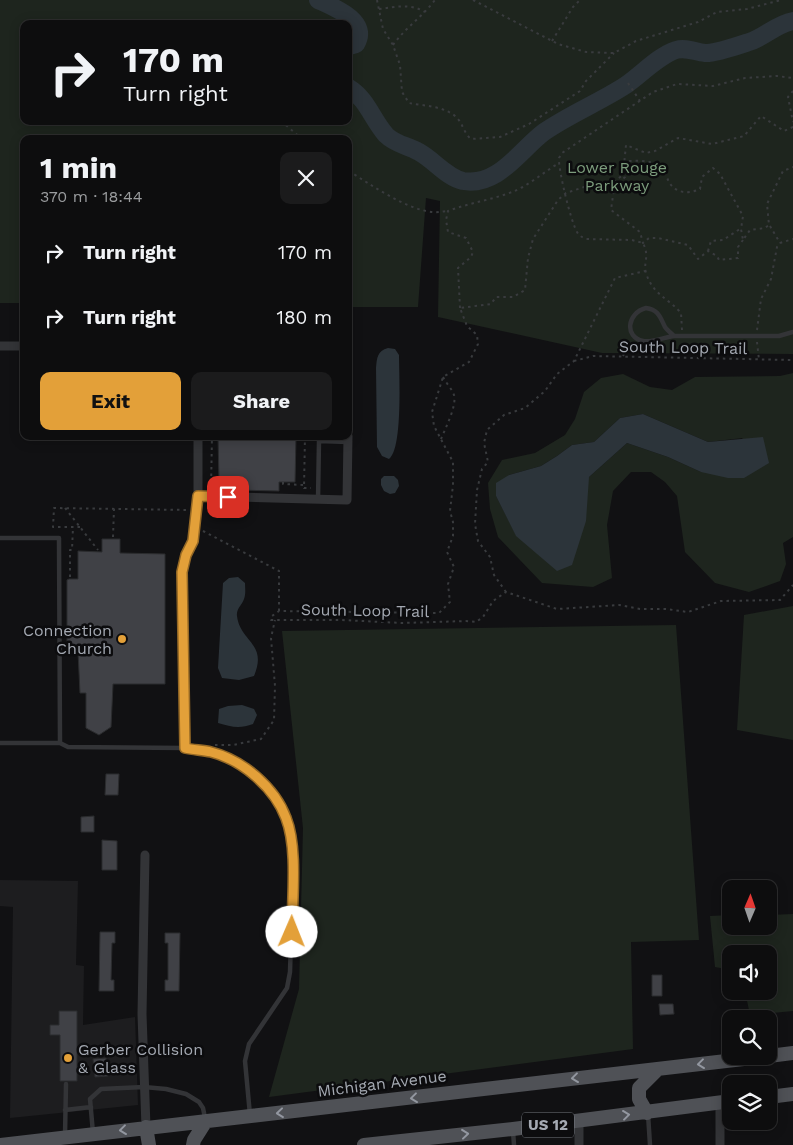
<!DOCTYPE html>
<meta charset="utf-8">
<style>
body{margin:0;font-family:"Work Sans",sans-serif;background:#1b1b1c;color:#f1f3f6;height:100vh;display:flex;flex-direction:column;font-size:19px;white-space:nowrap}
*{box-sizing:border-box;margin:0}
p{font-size:16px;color:#9a9c9e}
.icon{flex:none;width:28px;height:28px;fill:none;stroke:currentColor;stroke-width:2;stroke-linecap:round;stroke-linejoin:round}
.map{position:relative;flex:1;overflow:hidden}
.sheet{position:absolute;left:20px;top:135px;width:332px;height:305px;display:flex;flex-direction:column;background:#0d0d0e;border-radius:10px;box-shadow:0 2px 12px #0003,0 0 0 1px #2d2d2e}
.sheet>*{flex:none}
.top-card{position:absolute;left:20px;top:20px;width:332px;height:105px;border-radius:10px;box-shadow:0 2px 12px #0003,0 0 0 1px #2d2d2e;background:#0d0d0e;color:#f1f3f6;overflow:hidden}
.needle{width:32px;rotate:2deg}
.controls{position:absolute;left:722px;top:880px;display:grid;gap:10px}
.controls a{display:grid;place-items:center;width:55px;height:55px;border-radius:10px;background:#0d0d0e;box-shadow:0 2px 12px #0003,0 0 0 1px #2d2d2e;font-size:25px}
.pin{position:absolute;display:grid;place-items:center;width:42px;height:42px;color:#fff;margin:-21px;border-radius:10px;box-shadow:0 2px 8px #0006}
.me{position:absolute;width:55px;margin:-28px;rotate:1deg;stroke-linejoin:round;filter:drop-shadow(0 0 4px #0008)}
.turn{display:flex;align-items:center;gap:18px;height:105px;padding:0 20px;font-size:22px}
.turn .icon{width:65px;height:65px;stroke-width:2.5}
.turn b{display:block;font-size:35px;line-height:42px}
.round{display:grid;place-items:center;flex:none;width:52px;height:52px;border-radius:10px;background:#1b1b1c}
.head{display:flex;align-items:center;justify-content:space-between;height:85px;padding:0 20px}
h1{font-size:30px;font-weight:700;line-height:38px}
.action{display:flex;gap:10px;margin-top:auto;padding:10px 20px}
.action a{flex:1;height:58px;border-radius:10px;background:#e3a039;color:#111;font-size:20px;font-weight:700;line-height:58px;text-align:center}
.action a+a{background:#1b1b1c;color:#f1f3f6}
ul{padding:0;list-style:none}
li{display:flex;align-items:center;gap:15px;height:65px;padding:0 20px}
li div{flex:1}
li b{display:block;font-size:19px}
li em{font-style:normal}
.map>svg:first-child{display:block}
</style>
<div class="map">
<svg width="793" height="1145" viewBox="0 0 793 1145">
<rect width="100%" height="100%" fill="#111113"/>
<!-- built -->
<path fill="#1d1d1f" d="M0,880L78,881L76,965L84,966L83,1025L135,1017L138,1105L10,1118L13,907L0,906Z"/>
<!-- green -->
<path fill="#1e251e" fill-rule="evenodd" d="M0,0H793V354L602,353L438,317L440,201L426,198L418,307H349V139H24V303H0ZM24,24H349V121H24Z
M793,373V537L783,543L786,564L780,581L749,592L715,583L685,552L677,496L665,482L651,472H631L613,491L607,525L612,578L593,587L542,583L498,537L490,509L488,483L502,460L535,453L565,435L575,419L584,392L601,378L623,374L650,387L672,390L695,377L780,376ZM643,414L708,442L743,438L701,472L668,457L627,443L589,477L516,535L496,496L509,475L541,466L557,456L572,445L594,442L620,418Z
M793,606V740L737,730L744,615Z
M676,625L699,940L631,942L633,1049L269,1097L299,989L303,828L282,631Z
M793,914V1011L750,1015L745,991H769V954H731V970L715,967L710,916L731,915V926H769V915Z"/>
<!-- water -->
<path fill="#2c343a" d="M388,348L395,349L399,355C399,374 403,449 389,459L382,456L377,447L376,368C377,358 377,351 388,348Z
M643,414L708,442L763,437L769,463L744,478H728L701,472L668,457L627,443L589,477L586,521L572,565L557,571L516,536L496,496V483L509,475L541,466L557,456L572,445L594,442L620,418Z
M384,476H394L398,480L399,486L395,493L390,494L384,491L381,485V479Z
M238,577L245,583C245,588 246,594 244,599C242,605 236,609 237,616C240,642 268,643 254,676L239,680L222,678L218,668L223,583L229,578Z
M242,705L254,709L257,715L253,724C240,729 231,727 218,723L219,709L228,706Z"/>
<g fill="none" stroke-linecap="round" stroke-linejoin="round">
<!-- river -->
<path stroke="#2c343a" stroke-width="18" d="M318,0C333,7 370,21 356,44L349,46
M349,88C367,99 372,119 386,135C396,145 407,145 419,152C434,160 446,177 463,181C498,187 520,150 544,132C570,114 600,102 626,85C642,74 658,56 676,50C686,47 695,52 705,53C714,54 740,45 749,42C765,37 776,24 793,21"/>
</g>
<!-- building -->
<path fill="#404146" stroke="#2b2c2e" d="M218,436H296L295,482H279V491L233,490V481L219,480Z
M102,539H120V553L165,554V684H113L111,727L99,735L86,728V693H80L78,651L67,650V580L69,579H78V551L102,552Z
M106,774H119L118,795H105Z
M94,816V832H81V817Z
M102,840L117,841V870H102Z
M100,932H115V943H112L111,980H114V991H99Z
M165,933H180L179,991H165V980H168V943H165Z
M652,975H662V996H652Z
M659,1004H673L674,1014L660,1015Z
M59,1011H77V1081H60V1035H50V1025H59Z
M106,1058L108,1076L95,1077L93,1059Z"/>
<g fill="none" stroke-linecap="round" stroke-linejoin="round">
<!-- path -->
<path stroke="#393b3e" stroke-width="2" stroke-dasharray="2.5 4" stroke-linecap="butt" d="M377,0L383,29L393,45L400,65L402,92L409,103C424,106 447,106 458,119C463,125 464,133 471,139L500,137L529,124L580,91L586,81L614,53
M473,0L558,44L586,52L614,53L636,41L698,22L717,12L747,9L781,0
M379,9C396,7 410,3 425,12
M552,41L573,7L580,0
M393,45C405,28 422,17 435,0
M628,83L640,101
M793,91L788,97L793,122
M281,121L302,139
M793,127L784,131L761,116L744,136L712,144L678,138L655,151L646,153L626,145L623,175L609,185L584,187L566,193L558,200L533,239L528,258L525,290L513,297H496L491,304L460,308L467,326L477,335L478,344L469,362L443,377L432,412L434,426L453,462V485L450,511L453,522V536L447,552L454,567L448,584L450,602L439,613L279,611L272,616L271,620H341L403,623L466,621L476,622L483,617L493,601L506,592L557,609L619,605L640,609H666L688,612L721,601L780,600L793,585
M349,171C371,185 407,210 433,212C438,213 443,211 448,211
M770,226L780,243
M743,240L738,247V258L719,260L717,256L708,251L698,259L688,245L658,238H649L643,243L640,232L611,210L614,188L625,177L628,161C640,161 652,159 661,169C665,172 667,178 669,182C676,194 689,194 700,189L702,177L713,168L720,174L743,216L741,229L743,240L750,230L765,228L769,225L767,204L783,171L793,167
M708,251L711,241L723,240L740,229
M460,308L458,268L471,257L473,252L466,238L448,232L446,220L448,211C469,203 491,200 512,192C528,186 544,172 559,163
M682,330L681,313C667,297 653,295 646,273C643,262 650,257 643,243L632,240L586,239C582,237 579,236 577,232C571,222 558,169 559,158L562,153L653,92L677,84L713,86L745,78L777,76L793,78
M757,330L761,299L771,279L777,247L780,243L793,239
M757,342L759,360
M623,356L630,342
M574,361L593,356L793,360
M305,436L304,488H311
M441,439C445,429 457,406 454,395C452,389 446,383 443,377
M283,482V484L303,485
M211,483L231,484
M211,489L212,436
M65,508L98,550
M80,527H53L54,508L188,510
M203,531L279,571V611
M113,537L114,509
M70,577V550H72L73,527
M506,592L494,575L490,557L478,541L475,524L477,490L482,469L488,462L484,443L487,430L504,415L525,408L545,391L557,374L574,361L615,278L645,271
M215,745H233L261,739L274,720L275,686L271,638L275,620"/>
<!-- lane -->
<path stroke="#333437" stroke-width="4.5" d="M646,308C659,310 660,317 665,327C667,330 671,333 674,336C665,337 652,343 643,341C624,337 627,313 646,308Z
M674,336H779L793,332
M318,500L319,441L348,442
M0,538H59L60,743
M0,743H60L68,747L185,748L213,752L239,764L257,777L276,797L287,818L291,839L293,870L290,972L287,988L249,1044L245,1061L250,1115
M65,1110L91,1107
M648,1114L650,1145
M513,1131L514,1145
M93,1133L90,1099L101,1089L144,1087L166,1089L186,1094L199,1102L203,1108L205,1118
M65,1135L66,1084"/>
<!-- street -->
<path stroke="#333437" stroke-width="9" d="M0,346H24
M198,436V496
M185,748L182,573L186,555L193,541L198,496L347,500L348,436
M145,855L142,1014L146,1127
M720,1103V1145
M579,1121V1145"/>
<!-- primary -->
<path stroke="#4f5156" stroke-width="14" d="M769,1056L793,1053
M769,1097L793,1094
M647,1113L639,1099V1088L658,1069
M146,1127L149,1145
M0,1145L769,1056
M193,1145L194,1140L206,1121
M364,1145L513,1129L731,1101"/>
</g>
<!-- one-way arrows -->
<defs><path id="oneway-chevron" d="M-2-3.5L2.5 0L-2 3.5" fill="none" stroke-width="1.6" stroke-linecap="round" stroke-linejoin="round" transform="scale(1.25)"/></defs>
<g stroke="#9397a0">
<use href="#oneway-chevron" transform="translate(701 1064) rotate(173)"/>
<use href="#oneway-chevron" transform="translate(575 1078) rotate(173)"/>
<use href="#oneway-chevron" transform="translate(414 1098) rotate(173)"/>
<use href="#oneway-chevron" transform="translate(280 1113) rotate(174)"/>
<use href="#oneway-chevron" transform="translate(626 1115) rotate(-7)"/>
<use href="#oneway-chevron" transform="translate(123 1130) rotate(173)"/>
<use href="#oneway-chevron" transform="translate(465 1134) rotate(-6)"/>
</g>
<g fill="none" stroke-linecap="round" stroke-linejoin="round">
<defs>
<path id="route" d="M228,497L198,496L193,541L186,555L182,572L185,748C194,750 203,750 211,752C243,760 275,788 286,818C298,848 292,899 292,932"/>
</defs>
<!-- route casing -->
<use href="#route" stroke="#946825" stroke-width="12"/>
<!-- route -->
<use href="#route" stroke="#e3a039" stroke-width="9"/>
</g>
<!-- markers -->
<g fill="#e3a039" stroke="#0c0c0e" stroke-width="2">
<circle cx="122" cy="639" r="5"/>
<circle cx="68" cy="1058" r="5"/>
</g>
<g text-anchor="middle" stroke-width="5" stroke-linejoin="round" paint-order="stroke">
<!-- shield labels -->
<rect fill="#0c0c0e" stroke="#767a81" stroke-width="1" x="522" y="1112.5" width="52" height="25" rx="4"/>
<g font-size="15" font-weight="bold" fill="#a4a9b2">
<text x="548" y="1130">US 12</text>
</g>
<!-- park labels -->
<g font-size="16" fill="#7c9c7c" stroke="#0c0c0e">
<text x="617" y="173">Lower Rouge<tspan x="617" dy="18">Parkway</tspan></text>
</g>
<!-- street labels -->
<g font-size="16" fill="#a4a9b2" stroke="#0c0c0e">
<text transform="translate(683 347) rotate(1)" y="6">South Loop Trail</text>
<text transform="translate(365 610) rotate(1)" y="6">South Loop Trail</text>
<text transform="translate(382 1083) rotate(-7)" y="6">Michigan Avenue</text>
</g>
<!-- poi labels -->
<g font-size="16" fill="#a4a9b2" stroke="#0c0c0e" text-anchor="end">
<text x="112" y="636">Connection<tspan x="112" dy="18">Church</tspan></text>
<text x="78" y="1055" text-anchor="start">Gerber Collision<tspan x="78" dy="18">&amp; Glass</tspan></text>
</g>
</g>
</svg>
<div class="controls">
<a><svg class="needle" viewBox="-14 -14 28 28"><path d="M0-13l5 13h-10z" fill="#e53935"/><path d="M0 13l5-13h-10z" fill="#9a9c9e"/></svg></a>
<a><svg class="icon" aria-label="sound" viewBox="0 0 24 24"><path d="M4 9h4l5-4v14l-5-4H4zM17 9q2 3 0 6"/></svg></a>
<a><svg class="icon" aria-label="search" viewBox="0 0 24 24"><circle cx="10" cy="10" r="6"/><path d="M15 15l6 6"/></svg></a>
<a><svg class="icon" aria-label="layers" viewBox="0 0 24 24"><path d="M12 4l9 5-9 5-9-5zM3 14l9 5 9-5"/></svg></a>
</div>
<div class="pin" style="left:228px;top:497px;background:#d93025"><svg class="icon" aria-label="arrive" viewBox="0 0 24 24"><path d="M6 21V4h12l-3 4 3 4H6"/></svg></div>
<svg class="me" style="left:292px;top:932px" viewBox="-20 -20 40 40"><circle r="19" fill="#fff"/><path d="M0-13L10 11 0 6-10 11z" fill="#e3a039"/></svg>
<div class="top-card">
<div class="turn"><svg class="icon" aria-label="right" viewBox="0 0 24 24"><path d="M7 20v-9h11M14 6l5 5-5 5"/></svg><div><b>170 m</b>Turn right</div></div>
</div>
<section class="sheet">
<div class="head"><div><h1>1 min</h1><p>370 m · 18:44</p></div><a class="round"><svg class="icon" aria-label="close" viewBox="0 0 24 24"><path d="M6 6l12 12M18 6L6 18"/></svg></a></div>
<ul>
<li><svg class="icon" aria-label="right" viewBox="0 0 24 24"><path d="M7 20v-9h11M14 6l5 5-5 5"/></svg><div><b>Turn right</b></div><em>170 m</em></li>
<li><svg class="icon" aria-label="right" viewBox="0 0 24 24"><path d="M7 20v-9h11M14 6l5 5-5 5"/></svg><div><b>Turn right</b></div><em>180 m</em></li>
</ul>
<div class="action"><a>Exit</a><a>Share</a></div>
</section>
</div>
